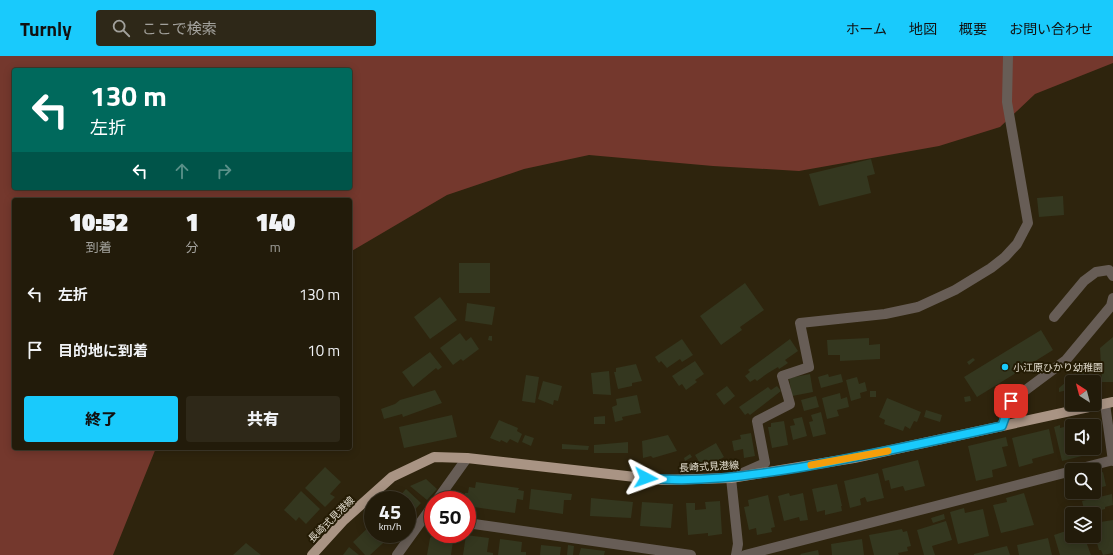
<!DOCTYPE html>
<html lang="ja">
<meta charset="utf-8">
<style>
body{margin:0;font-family:"Titillium Web","Noto Sans JP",sans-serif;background:#2e2818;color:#f1f3f6;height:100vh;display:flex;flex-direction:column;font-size:15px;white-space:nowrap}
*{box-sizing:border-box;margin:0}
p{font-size:13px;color:#a2a19c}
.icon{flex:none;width:22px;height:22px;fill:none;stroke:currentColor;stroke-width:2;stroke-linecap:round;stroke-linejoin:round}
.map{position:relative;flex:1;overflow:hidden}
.sheet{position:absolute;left:12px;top:142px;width:340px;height:252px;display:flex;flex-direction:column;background:#221b0a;border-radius:4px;box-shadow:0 2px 10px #0003,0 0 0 1px #3f392b}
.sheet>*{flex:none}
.hud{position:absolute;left:12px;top:12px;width:340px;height:122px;border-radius:4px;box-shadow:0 2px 10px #0003,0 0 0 1px #3f392b;background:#00695c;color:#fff;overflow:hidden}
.needle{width:26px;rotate:324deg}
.controls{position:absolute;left:1065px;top:319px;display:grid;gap:8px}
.controls a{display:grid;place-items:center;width:36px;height:36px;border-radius:4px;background:#221b0a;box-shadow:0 2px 10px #0003,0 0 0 1px #3f392b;font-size:20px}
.speed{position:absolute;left:364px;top:435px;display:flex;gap:8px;font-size:20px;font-weight:700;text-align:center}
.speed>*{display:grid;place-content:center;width:52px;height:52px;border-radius:50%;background:#221b0a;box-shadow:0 2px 10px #0003,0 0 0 1px #3f392b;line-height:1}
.speed small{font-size:10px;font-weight:400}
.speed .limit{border:6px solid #d22;background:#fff;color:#111}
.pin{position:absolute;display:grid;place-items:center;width:34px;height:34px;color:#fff;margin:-17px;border-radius:8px;box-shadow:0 2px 6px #0006}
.me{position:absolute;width:44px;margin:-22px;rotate:94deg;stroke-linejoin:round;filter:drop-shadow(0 0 3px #0008)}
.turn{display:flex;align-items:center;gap:14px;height:84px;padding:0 12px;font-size:18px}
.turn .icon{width:52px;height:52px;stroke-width:2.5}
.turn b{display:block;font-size:28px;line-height:34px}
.lanes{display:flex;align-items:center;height:38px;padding:0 12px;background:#0003;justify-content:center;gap:20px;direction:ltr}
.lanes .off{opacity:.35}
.eta{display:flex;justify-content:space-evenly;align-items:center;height:68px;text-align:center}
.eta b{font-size:24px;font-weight:800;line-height:28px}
.primary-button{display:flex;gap:8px;margin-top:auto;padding:8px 12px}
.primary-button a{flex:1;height:46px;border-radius:4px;background:#19cafc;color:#111;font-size:16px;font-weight:800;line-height:46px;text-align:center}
.primary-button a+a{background:#2e2818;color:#f1f3f6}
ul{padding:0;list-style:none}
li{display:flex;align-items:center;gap:12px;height:56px;padding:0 12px}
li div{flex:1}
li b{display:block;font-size:15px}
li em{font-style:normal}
header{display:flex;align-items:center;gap:24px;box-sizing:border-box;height:56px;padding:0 20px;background:#19cafc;color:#111}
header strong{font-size:19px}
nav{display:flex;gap:22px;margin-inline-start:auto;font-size:14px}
.search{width:280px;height:36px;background:#2e2818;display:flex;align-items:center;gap:10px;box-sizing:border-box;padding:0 14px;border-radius:4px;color:#a2a19c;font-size:15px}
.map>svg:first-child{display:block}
</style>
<header>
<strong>Turnly</strong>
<div class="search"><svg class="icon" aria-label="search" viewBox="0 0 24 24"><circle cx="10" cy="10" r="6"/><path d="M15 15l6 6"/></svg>ここで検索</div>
<nav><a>ホーム</a><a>地図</a><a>概要</a><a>お問い合わせ</a></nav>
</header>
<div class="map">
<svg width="1113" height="499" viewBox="0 0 1113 499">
<rect width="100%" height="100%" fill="#2e240d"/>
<!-- forest -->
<path fill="#74382d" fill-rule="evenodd" d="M0,0H1113V7L1035,38L1000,71L939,90L799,115L713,110L589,99L524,113L447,139L350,196V144H14V392H156L113,499H0ZM14,14H350V132H14Z"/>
<!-- building -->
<path fill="#34371f" d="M871,103L875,118L867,120L871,137L819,150L809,118Z
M1063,140L1064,159L1039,161L1037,142Z
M459,207H490V237H459Z
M745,227L764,254L740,271L742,274L721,289L700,260Z
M440,241L457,264L430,283L414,261Z
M467,247L495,251L492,269L465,265Z
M1041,274L1053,294L977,341L964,321Z
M460,277L466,285L471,281L479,293L463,305L461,303L453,309L440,292Z
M489,280H492V285L488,284Z
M1113,281V326H1102L1100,292Z
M869,282V289L880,288V303L840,305V299H828L827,284Z
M682,283L693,299L682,306L680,303L667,312L661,305L659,307L655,301Z
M790,283L798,295L785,304L788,307L779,313L778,311L768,317L757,325L755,323L750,326L745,320L750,316L748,314Z
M430,296L442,311L438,314L436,312L413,331L402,316Z
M973,302L975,304L969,309L967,306Z
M695,305L704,318L695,324L697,326L686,334L682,328L679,330L672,320Z
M1089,306L1091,326H1072V333L1059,336V332Z
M636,308L642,325L632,327V330L618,333L614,316H616V312Z
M609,315L611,339L593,338L591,317Z
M810,318L813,336L792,340L789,322Z
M828,318L829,321L841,318L843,326L821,332L818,321Z
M526,319L539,321L535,347L522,345Z
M857,321L859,328L865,326L867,335L860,337L861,342L851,345L846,324Z
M543,325L562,330L558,345L554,344L553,349L538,343Z
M727,330L735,340L724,349L716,338Z
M777,330L781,335L750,359L748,357L745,359L739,351L768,331L771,334Z
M435,334L442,347L403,361L402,358L384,363L381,353L395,348L400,344Z
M870,335H876V341H870Z
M840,337L841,343L847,341L849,351L837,354L839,360L827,363L822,342Z
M637,339L641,357L622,361L623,364L615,366L612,351L617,349L616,343Z
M816,340L819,351L804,355L801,344Z
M970,340L971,345L965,346L964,341Z
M887,342L921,356L917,366L914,365L910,373L905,370L903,375L884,368L885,364L879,361Z
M926,354L942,359L940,366L924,361Z
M821,356L826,378L813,381L809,366L813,365L811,359Z
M452,359L457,381L404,392L399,371Z
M605,360V368H594V361Z
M802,361L807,380L793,384L790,370L795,369L793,363Z
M499,364L518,372L517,375L522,378L518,387L510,383L507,387L501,384L500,386L490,382Z
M1092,364L1094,370H1072V392H1084L1085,396L1081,397L1082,400L1062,405L1054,371L1060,369V372Z
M784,365L788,389L772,392L768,371H771V367Z
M1049,373L1054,397L1032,403L1033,407L1019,411L1012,382Z
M1094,374L1098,389L1094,390Z
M751,377L755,400L744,402L743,393L734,395L732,385L741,383L740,379Z
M525,379L534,382L531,390L522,386Z
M668,379L677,395L653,402L651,400L643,402L642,385Z
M1006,381L1008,390L1002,391L1007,410L992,414L993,421L976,425L968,390Z
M628,386V397H594V389Z
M716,387L724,401L708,410L706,407L701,409L695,399Z
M562,388L589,390L588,394L562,393Z
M690,398L692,401L685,405L684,402Z
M918,404L925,430L905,435L903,430L891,433L889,424L885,425L882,413Z
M325,411L341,426L330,438L335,441L325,451L305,432Z
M1103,416L1106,430L1094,433V419Z
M878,417L884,442L867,446L865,441L860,443L861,449L850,452L844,425Z
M426,423L437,433L427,444L410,430Z
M476,426L519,432L518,434L524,435L523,444L517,443L515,457L467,450V444H464L465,437H468L469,431L475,432Z
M837,428L842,450H841L842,455L825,459V454L817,456L812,433Z
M406,433L421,447L409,460L407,458V444H396Z
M531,433L572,438L571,444H564L563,458L529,453Z
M301,435L320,453L306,468L299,461L296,465L284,454Z
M1078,436H1090V437L1079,439Z
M789,437L790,440L803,437L808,464L800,465L799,461L784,465L778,440Z
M1024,437L1034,469L1001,477L993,449L1007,446L1006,442Z
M1112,438L1113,449L1105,451V453L1097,455L1098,459L1094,460V458H1085L1082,445Z
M768,439L775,471L771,472L772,476L757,479L756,472L749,474L744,451L749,450L748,444Z
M591,442L633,446L631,462L590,460Z
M720,445L722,478L708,480V477L688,479L686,447H695V454L706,453L705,446Z
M642,446L673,448L671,472L640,470Z
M964,452L965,457L983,453L989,480L958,488L950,456Z
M944,458L945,463L933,467L931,462Z
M1113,464V497L1103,499L1101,494H1099L1094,477V467Z
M946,465L952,484L932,490L935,499H924L917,474Z
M373,467V478H393L370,499H365L353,486Z
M902,473L903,476L907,475L911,490L907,491L908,495L898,497L899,499H874L869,479Z
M1072,473V480H1084L1091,499H1060L1054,479Z
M435,478H454L451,499H427L430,482Z
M466,479L489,482L487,496L493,497V499H463Z
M1048,482L1052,499H1019L1017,489Z
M500,483L522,486L521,496H526V499H498Z
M862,483L864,499H832L831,488Z
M246,487L261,499H233Z
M541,489L561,491L560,499H540Z
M568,489L574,490L573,499H567Z
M1007,490L1010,499H974V498Z
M349,491L359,499H343Z
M581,492L605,495L604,499H579Z
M818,494L819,499H801L800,498Z"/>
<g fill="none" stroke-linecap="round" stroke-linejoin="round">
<!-- minor -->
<path stroke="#675d56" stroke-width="10" d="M1054,261L1084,225L1096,216L1109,214L1113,220
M1105,348L1113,405
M1002,370L1011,345L1066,304L1111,250L1113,242
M1074,414L1113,404
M437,444L467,402
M467,467L691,499
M397,499L433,449
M736,499L738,488L731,422L765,407L757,365L790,348L782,320L809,311L800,267L885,258L918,251L955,234L991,212L1005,201L1017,188L1028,167L1007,46L1008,0
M745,499L1072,415"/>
<!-- major -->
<path stroke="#a99484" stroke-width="10" d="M312,499L344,464L392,421L434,401L467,402L662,424L731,422L854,402L1113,346"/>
</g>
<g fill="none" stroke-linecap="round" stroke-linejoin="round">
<defs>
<path id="route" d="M646,422C697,427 747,420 797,412C866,400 934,385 1002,370L1011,345"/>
</defs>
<!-- route casing -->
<use href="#route" stroke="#1083a4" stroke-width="10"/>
<!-- route -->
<use href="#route" stroke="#19cafc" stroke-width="7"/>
<!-- slow -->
<path stroke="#f59e0b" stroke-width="7" d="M811,409L888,395"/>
</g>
<!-- markers -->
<circle fill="#19cafc" stroke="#241b04" stroke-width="1.5" cx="1005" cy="311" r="4"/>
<g text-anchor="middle" stroke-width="4" stroke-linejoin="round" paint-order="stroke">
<!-- poi labels -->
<g font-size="10" fill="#e1dbcd" stroke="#241b04" text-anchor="start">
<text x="1013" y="315">小江原ひかり幼稚園</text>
</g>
<!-- street labels -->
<g font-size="10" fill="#e1dbcd" stroke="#241b04">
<text transform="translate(709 410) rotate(-3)" y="4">長崎式見港線</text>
<text transform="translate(331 463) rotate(-45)" y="4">長崎式見港線</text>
</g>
</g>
</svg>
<div class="controls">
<a><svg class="needle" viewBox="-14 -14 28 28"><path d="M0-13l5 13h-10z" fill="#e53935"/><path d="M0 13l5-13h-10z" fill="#a2a19c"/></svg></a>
<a><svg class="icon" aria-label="sound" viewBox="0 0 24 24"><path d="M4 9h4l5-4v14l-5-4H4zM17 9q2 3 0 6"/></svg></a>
<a><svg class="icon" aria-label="search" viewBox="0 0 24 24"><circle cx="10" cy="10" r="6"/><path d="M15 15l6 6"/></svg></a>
<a><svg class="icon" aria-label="layers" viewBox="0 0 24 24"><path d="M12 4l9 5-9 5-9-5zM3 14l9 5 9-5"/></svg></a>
</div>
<div class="speed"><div>45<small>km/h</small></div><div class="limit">50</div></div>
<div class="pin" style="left:1011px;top:345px;background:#d93025"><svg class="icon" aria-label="arrive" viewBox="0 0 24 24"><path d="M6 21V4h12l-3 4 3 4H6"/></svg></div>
<svg class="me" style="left:646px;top:422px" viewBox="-20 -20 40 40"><path d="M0-17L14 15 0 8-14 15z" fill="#19cafc" stroke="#fff" stroke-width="4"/></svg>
<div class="hud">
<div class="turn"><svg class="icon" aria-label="left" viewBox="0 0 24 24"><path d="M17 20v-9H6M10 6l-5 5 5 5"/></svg><div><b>130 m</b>左折</div></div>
<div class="lanes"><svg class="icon" aria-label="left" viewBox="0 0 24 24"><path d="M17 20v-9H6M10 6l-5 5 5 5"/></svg><svg class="icon off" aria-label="ahead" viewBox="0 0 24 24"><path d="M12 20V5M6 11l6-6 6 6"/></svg><svg class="icon off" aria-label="right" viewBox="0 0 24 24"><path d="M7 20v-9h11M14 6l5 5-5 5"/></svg></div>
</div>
<section class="sheet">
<div class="eta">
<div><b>10:52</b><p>到着</p></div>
<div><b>1</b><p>分</p></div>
<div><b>140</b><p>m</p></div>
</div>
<ul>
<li><svg class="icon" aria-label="left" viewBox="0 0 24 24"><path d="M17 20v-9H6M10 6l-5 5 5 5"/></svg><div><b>左折</b></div><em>130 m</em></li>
<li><svg class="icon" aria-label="arrive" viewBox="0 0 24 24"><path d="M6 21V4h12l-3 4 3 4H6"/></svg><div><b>目的地に到着</b></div><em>10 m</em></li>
</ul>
<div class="primary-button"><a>終了</a><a>共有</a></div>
</section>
</div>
